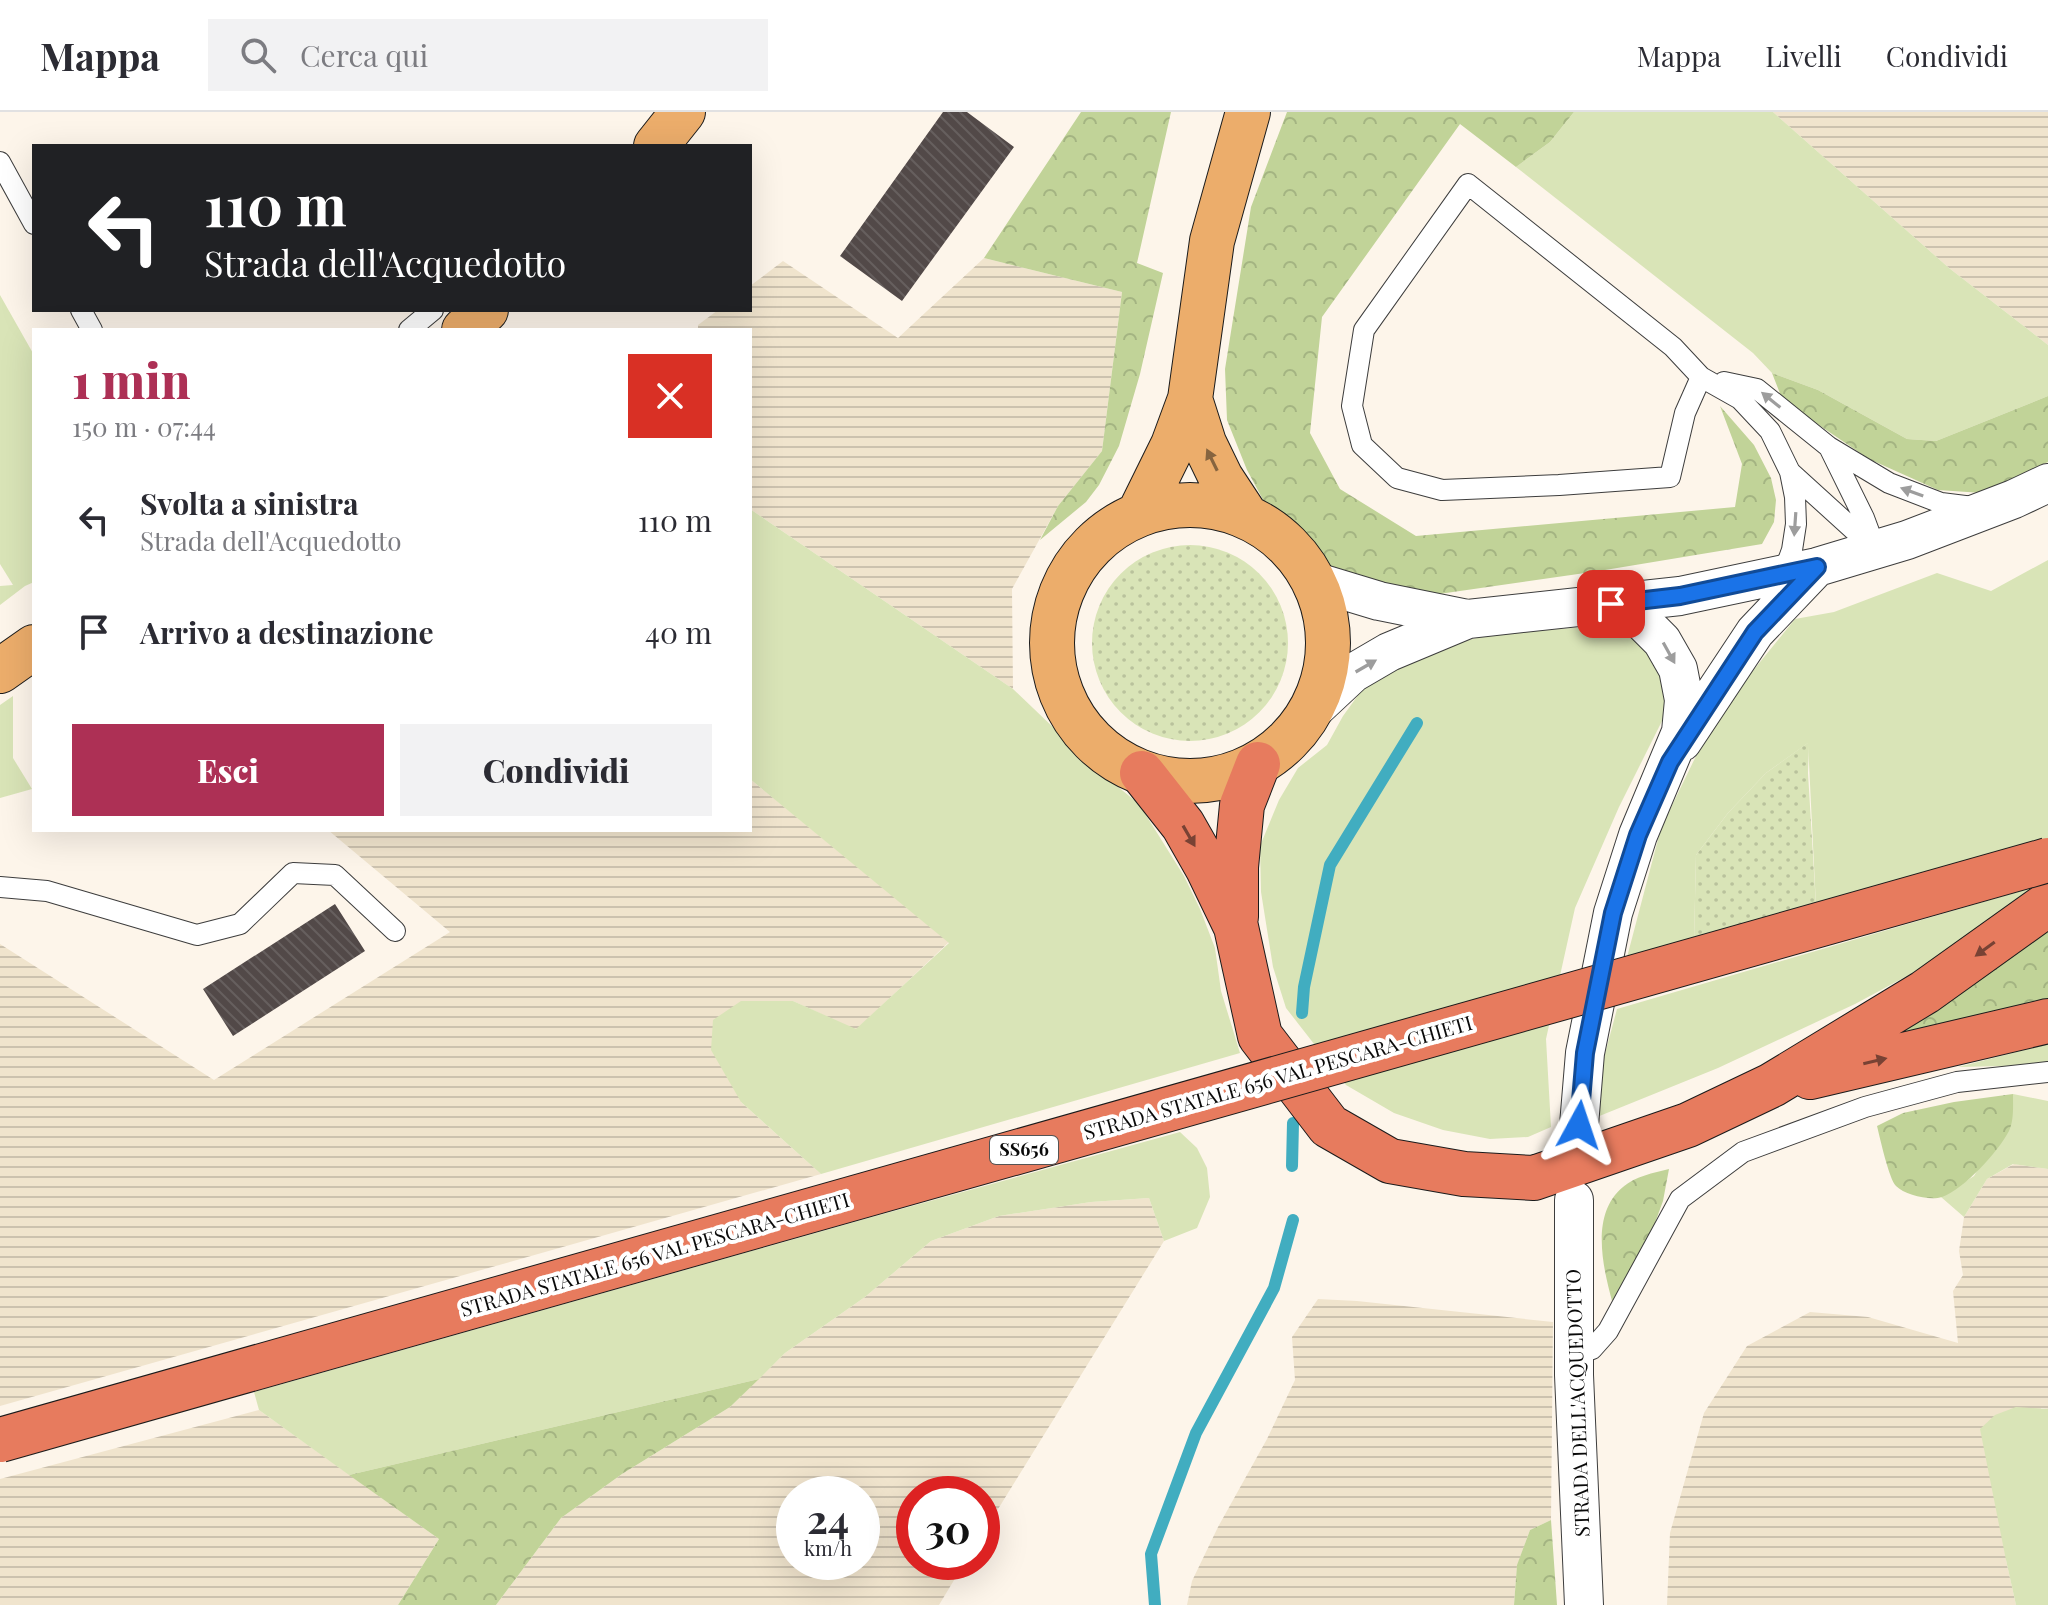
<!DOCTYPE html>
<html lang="it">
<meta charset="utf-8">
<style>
body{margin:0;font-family:"Playfair Display",serif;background:#f2f2f3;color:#2b2b33;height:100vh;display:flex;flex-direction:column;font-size:30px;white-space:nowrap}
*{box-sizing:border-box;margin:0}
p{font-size:26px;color:#7c7c81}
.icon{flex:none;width:44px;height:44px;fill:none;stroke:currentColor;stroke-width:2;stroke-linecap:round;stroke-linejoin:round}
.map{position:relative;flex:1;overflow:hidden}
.side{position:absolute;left:32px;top:216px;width:720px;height:504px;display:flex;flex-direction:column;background:#fff;border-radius:0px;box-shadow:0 8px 32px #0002}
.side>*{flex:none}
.hud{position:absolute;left:32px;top:32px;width:720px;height:168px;border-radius:0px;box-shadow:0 8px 32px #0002;background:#202124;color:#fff;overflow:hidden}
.speed{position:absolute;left:776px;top:1364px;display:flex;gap:16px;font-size:40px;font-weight:700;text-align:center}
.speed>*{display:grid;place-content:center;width:104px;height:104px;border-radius:50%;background:#fff;box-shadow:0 8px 32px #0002;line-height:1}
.speed small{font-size:20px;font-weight:400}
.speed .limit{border:12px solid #d22;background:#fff;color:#111}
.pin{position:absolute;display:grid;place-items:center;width:68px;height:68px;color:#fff;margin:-34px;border-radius:16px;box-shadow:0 4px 12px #0006}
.me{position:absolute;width:88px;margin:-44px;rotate:5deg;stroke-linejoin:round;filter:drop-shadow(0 0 6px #0008)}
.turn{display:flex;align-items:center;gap:28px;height:168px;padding:0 40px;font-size:36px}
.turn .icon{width:104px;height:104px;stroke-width:2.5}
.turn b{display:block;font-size:56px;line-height:68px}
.round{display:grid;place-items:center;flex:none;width:84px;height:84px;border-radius:0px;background:#f2f2f3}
.headline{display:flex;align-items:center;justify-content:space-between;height:136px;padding:0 40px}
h1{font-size:48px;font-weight:800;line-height:60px;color:#ad3055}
.primary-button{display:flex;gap:16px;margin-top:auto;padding:16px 40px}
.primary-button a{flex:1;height:92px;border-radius:0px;background:#ad3055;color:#fff;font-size:32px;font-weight:800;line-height:92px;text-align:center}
.primary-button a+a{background:#f2f2f3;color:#2b2b33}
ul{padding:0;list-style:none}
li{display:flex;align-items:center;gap:24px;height:112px;padding:0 40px}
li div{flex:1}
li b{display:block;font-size:30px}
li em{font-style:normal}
header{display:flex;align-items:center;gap:48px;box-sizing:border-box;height:112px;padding:0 40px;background:#fff;border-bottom:2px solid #e1e1e2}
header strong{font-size:38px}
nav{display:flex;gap:44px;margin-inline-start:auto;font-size:28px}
.search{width:560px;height:72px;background:#f2f2f3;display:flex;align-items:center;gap:20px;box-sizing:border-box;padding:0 28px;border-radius:0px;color:#7c7c81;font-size:30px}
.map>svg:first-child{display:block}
</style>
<header>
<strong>Mappa</strong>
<div class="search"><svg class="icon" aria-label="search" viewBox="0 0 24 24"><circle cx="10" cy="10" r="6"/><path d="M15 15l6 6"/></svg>Cerca qui</div>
<nav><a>Mappa</a><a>Livelli</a><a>Condividi</a></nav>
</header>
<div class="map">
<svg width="2048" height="1493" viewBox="0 0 2048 1493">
<defs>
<pattern id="farmland-rules" width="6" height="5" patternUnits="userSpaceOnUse" patternTransform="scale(2)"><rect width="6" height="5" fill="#f0e4cd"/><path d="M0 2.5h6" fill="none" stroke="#ccc2af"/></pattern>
<pattern id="forest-crowns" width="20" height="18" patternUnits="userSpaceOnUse" patternTransform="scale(2)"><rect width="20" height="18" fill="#c1d398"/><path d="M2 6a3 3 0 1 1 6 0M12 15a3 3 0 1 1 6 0" fill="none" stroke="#a4b482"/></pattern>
<pattern id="garden-dots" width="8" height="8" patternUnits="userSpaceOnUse" patternTransform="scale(2)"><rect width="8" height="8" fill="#d9e4b7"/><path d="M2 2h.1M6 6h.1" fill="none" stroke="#b9c29c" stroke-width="1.8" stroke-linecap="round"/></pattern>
<pattern id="building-back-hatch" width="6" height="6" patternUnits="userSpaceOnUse" patternTransform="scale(2)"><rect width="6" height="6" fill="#524948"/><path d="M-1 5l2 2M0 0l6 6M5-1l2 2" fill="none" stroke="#665f5e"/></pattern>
</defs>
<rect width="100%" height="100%" fill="#fdf5ea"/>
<!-- farmland -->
<path fill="url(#farmland-rules)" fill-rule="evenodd" d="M1773,0H2048V233L1949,156Z
M984,146L1122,180L1102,339L1058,394L1012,477L1013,577L750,397V218H698V213L718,198H750V174L783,149L898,226Z
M750,667L949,830L856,918L793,889L741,990L821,1062L0,1294V832L214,968L450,820L328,718H750Z
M2014,1052L2048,1057V1297L2041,1296L2006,1448L2016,1493H1667L1670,1421L1704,1301L1747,1234L1810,1200L1868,1205L1958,1231L1953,1179L1963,1163L1959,1139L1964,1105L1987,1067Z
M1149,1086L1164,1129L982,1423V1382H914V1450H965L939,1493H496L561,1406L622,1362L730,1295L785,1241L865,1185L931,1129L999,1104L1091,1090ZM794,1382H862V1450H794Z
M1318,1187L1357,1189L1553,1210L1551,1408L1530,1418L1517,1454L1514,1493H1187L1192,1469L1218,1415L1267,1327L1295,1268L1292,1225Z
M259,1298L439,1427L398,1493H0V1367Z"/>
<!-- grass -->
<path fill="#d9e4b7" d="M1574,0H1773L1949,156L2048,233V284L1936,329L1907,327L1818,278L1772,261L1753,241L1516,55L1550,30Z
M0,183L34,243V470L25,474L0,493V474L13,473L0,452Z
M750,397L1013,577L1101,661L1139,692L1184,764L1200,797L1215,836L1221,879L1240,941L821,1062L741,990L711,938L713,908L741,889H793L856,917L949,831L750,667Z
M2048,448V727L1816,794L1808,631L1766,661L1728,701L1696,743L1694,830L1626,849L1661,716L1697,642L1734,582L1795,507L1834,500L1937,461L1991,479Z
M1619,512L1667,561V599L1619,695L1575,796L1546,927L1551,1015L1528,1025L1490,1027L1443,1018L1394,1001L1346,973L1286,896L1273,855L1261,780L1260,734L1279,688L1298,656L1327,633L1343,604L1364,575L1412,542L1489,523Z
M13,584V646L32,677L0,686V593Z
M2048,771L1970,830L1855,892L1718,956L1597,1005L1599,964L1617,897Z
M2048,932V953L1958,955Z
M2013,982L2048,989V1057L2013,1052L1987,1067L1964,1105L1941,1085L1974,1064L2013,998Z
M1180,1020L1197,1036L1207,1056L1210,1085L1197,1116L1164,1129L1149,1086L1091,1090L999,1104L931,1129L865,1185L785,1241L759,1267L349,1363L259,1298L254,1280L865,1107Z
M2016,1295L2048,1297V1493H2016L2006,1448L1980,1317L1995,1303Z"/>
<!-- forest -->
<path fill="url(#forest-crowns)" d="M1081,0H1171L1137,151L1163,161L1140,262L1119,334L1099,373L1086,390L1040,428L1058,394L1102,339L1122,180L984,146Z
M1287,0H1574L1550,30L1516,55L1460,12L1322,205L1310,321L1340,377L1416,424L1735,395L1742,352L1720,294L1754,333L1771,366L1776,388L1774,410L1762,432L1599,459L1439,482L1405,480L1348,463L1314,446L1275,410L1247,358L1227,308L1225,257L1251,95Z
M1772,261L1818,278L1907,327L1936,329L2048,284V350L1982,381L1938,378L1869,347L1813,309L1781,284Z
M2048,810V892L1869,935Z
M2013,982C2013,994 2014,1008 2009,1019C1998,1040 1964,1077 1942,1085C1930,1089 1905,1083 1896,1074C1889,1067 1880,1026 1877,1014L1903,1001L1954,990Z
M1669,1057L1663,1089L1644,1141L1612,1189C1603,1155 1590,1102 1623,1075C1636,1064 1653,1061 1669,1057Z
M759,1267L730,1295L622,1362L561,1406L496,1493H398L439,1427L349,1363Z
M1551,1408L1557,1493H1514L1517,1453L1530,1418Z"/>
<!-- garden -->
<path fill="url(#garden-dots)" d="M1092 531a98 98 0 1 1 196 0a98 98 0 1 1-196 0Z
M1809,630L1808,661L1816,794L1694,830L1696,743L1728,701L1766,661Z"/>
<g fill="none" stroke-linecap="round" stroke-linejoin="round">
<!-- stream -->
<path stroke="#41adc0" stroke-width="12" d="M1302,901L1304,875L1330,753L1417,611
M1292,1054L1293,1011
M1155,1493L1151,1442L1196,1321L1274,1176L1293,1108"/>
</g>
<!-- building -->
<path fill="url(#building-back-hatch)" d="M943,0H967L1014,35L902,189L840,144Z
M335,792L365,839L233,924L203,877Z"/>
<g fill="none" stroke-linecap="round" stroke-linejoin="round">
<defs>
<path id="lane" d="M0,50L34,112
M81,198L92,218
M409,218L433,198
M1701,265L1685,301L1670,365L1559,373L1442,378L1397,366L1362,333L1352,294L1364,218L1468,72L1673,235L1701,265L1740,287L1770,319L1790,360L1795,385L1796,412L1792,438L1783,463
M1724,270L1757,277L1829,335L1889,371L1941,391L1973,395
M1829,335L1864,406L1874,433
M1790,360L1876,438
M0,775L47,779L197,823L240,812L293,761L335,763L395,819
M1574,1243L1592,1237L1608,1219L1680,1087L1743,1040L1865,995L1957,970L2048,960"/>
<path id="street" d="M1313,469L1379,489L1468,507
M1307,604L1353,561L1389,540L1468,507L1680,484L1817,455L1907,428L2014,387L2048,371
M1682,630L1755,520L1817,455
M1579,1013L1585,941L1613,801L1638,723L1681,620L1684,588L1678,557L1662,529L1639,506L1611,492
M1574,1088V1263L1584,1493"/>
<path id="primary" d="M656,34L683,0
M464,218L486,198
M1190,287L1204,331L1221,366L1246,404
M1052 531a138 138 0 1 1 276 0a138 138 0 1 1-276 0Z
M1139,402L1173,333L1190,287L1212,129L1248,0
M0,559L34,535"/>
<path id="highway" d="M1142,661L1183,713L1208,757L1236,815L1260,924L1329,1014L1390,1049L1464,1062L1534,1066L1688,1013L1772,973L1925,880L2048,792
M1236,805V755L1242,693L1258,652
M1810,965L2048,909"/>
</defs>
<!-- lane casing -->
<use href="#lane" stroke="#3d3d3d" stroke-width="22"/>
<!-- street casing -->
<use href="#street" stroke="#3d3d3d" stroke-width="40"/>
<!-- primary casing -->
<use href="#primary" stroke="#1b1b1b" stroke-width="46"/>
<!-- highway casing -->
<use href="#highway" stroke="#1b1b1b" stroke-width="46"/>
<!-- lane -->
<use href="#lane" stroke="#fff" stroke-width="20"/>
<!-- street -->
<use href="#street" stroke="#fff" stroke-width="38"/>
<!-- primary -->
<use href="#primary" stroke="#ecad6b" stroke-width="44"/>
<!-- highway -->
<use href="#highway" stroke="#e77b5e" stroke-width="44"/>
<defs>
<path id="highway-bridge" d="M0,1328L2048,748"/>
</defs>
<!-- highway-bridge casing -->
<use href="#highway-bridge" stroke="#1b1b1b" stroke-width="46" stroke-linecap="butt"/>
<!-- highway-bridge -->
<use href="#highway-bridge" stroke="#e77b5e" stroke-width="44"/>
</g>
<!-- one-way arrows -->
<defs><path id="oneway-solid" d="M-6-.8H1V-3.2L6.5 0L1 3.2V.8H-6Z" transform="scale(2)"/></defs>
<g fill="#9d9d9d">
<use href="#oneway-solid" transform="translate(1771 288) rotate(-141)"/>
<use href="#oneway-solid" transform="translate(1912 380) rotate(-160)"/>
<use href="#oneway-solid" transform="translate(1795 412) rotate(94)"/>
<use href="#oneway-solid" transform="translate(1669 541) rotate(61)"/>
<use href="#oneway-solid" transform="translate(1366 554) rotate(-30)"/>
</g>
<use fill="#86643f" href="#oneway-solid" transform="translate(1212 348) rotate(-116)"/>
<g fill="#784234">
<use href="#oneway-solid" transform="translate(1189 724) rotate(60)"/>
<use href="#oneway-solid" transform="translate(1985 837) rotate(144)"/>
<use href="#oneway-solid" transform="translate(1875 949) rotate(-13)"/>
</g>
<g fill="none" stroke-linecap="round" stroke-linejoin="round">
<defs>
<path id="route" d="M1579,1013L1585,941L1613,801L1638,723L1670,650L1755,520L1817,455L1680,484L1611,492"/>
</defs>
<!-- route casing -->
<use href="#route" stroke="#114b97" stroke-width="20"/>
<!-- route -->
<use href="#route" stroke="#1a73e8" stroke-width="14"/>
</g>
<g text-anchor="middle" stroke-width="8" stroke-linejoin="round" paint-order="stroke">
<!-- shield labels -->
<rect fill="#fff" stroke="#545454" stroke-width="2" x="990" y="1024" width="68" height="28" rx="6"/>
<g font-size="18" font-weight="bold" fill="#0a0a0a">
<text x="1024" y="1044">SS656</text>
</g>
<!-- street labels -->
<g font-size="20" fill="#0a0a0a" stroke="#fff">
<text transform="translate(1278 966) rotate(-16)" y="7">STRADA STATALE 656 VAL PESCARA-CHIETI</text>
<text transform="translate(655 1143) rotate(-16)" y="7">STRADA STATALE 656 VAL PESCARA-CHIETI</text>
<text transform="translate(1578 1291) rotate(-92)" y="7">STRADA DELL'ACQUEDOTTO</text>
</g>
</g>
</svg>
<div class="speed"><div>24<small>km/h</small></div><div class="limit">30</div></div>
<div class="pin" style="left:1611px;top:492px;background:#d93025"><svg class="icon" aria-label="arrive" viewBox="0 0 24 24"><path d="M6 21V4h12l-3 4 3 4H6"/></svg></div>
<svg class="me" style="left:1579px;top:1013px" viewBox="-20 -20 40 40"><path d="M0-17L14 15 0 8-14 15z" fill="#1a73e8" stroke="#fff" stroke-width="4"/></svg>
<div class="hud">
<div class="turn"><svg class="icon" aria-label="left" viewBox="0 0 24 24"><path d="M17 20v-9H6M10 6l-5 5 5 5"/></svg><div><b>110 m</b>Strada dell'Acquedotto</div></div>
</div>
<section class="side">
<div class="headline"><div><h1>1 min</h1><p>150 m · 07:44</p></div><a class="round" style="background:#d93025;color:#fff"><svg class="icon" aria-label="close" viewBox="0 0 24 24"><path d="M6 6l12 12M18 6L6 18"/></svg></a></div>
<ul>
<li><svg class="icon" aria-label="left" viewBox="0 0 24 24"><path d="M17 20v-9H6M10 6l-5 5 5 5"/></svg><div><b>Svolta a sinistra</b><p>Strada dell'Acquedotto</p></div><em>110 m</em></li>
<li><svg class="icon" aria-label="arrive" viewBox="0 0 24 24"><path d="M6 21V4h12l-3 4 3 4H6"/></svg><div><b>Arrivo a destinazione</b></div><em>40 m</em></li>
</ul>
<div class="primary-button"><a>Esci</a><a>Condividi</a></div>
</section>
</div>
